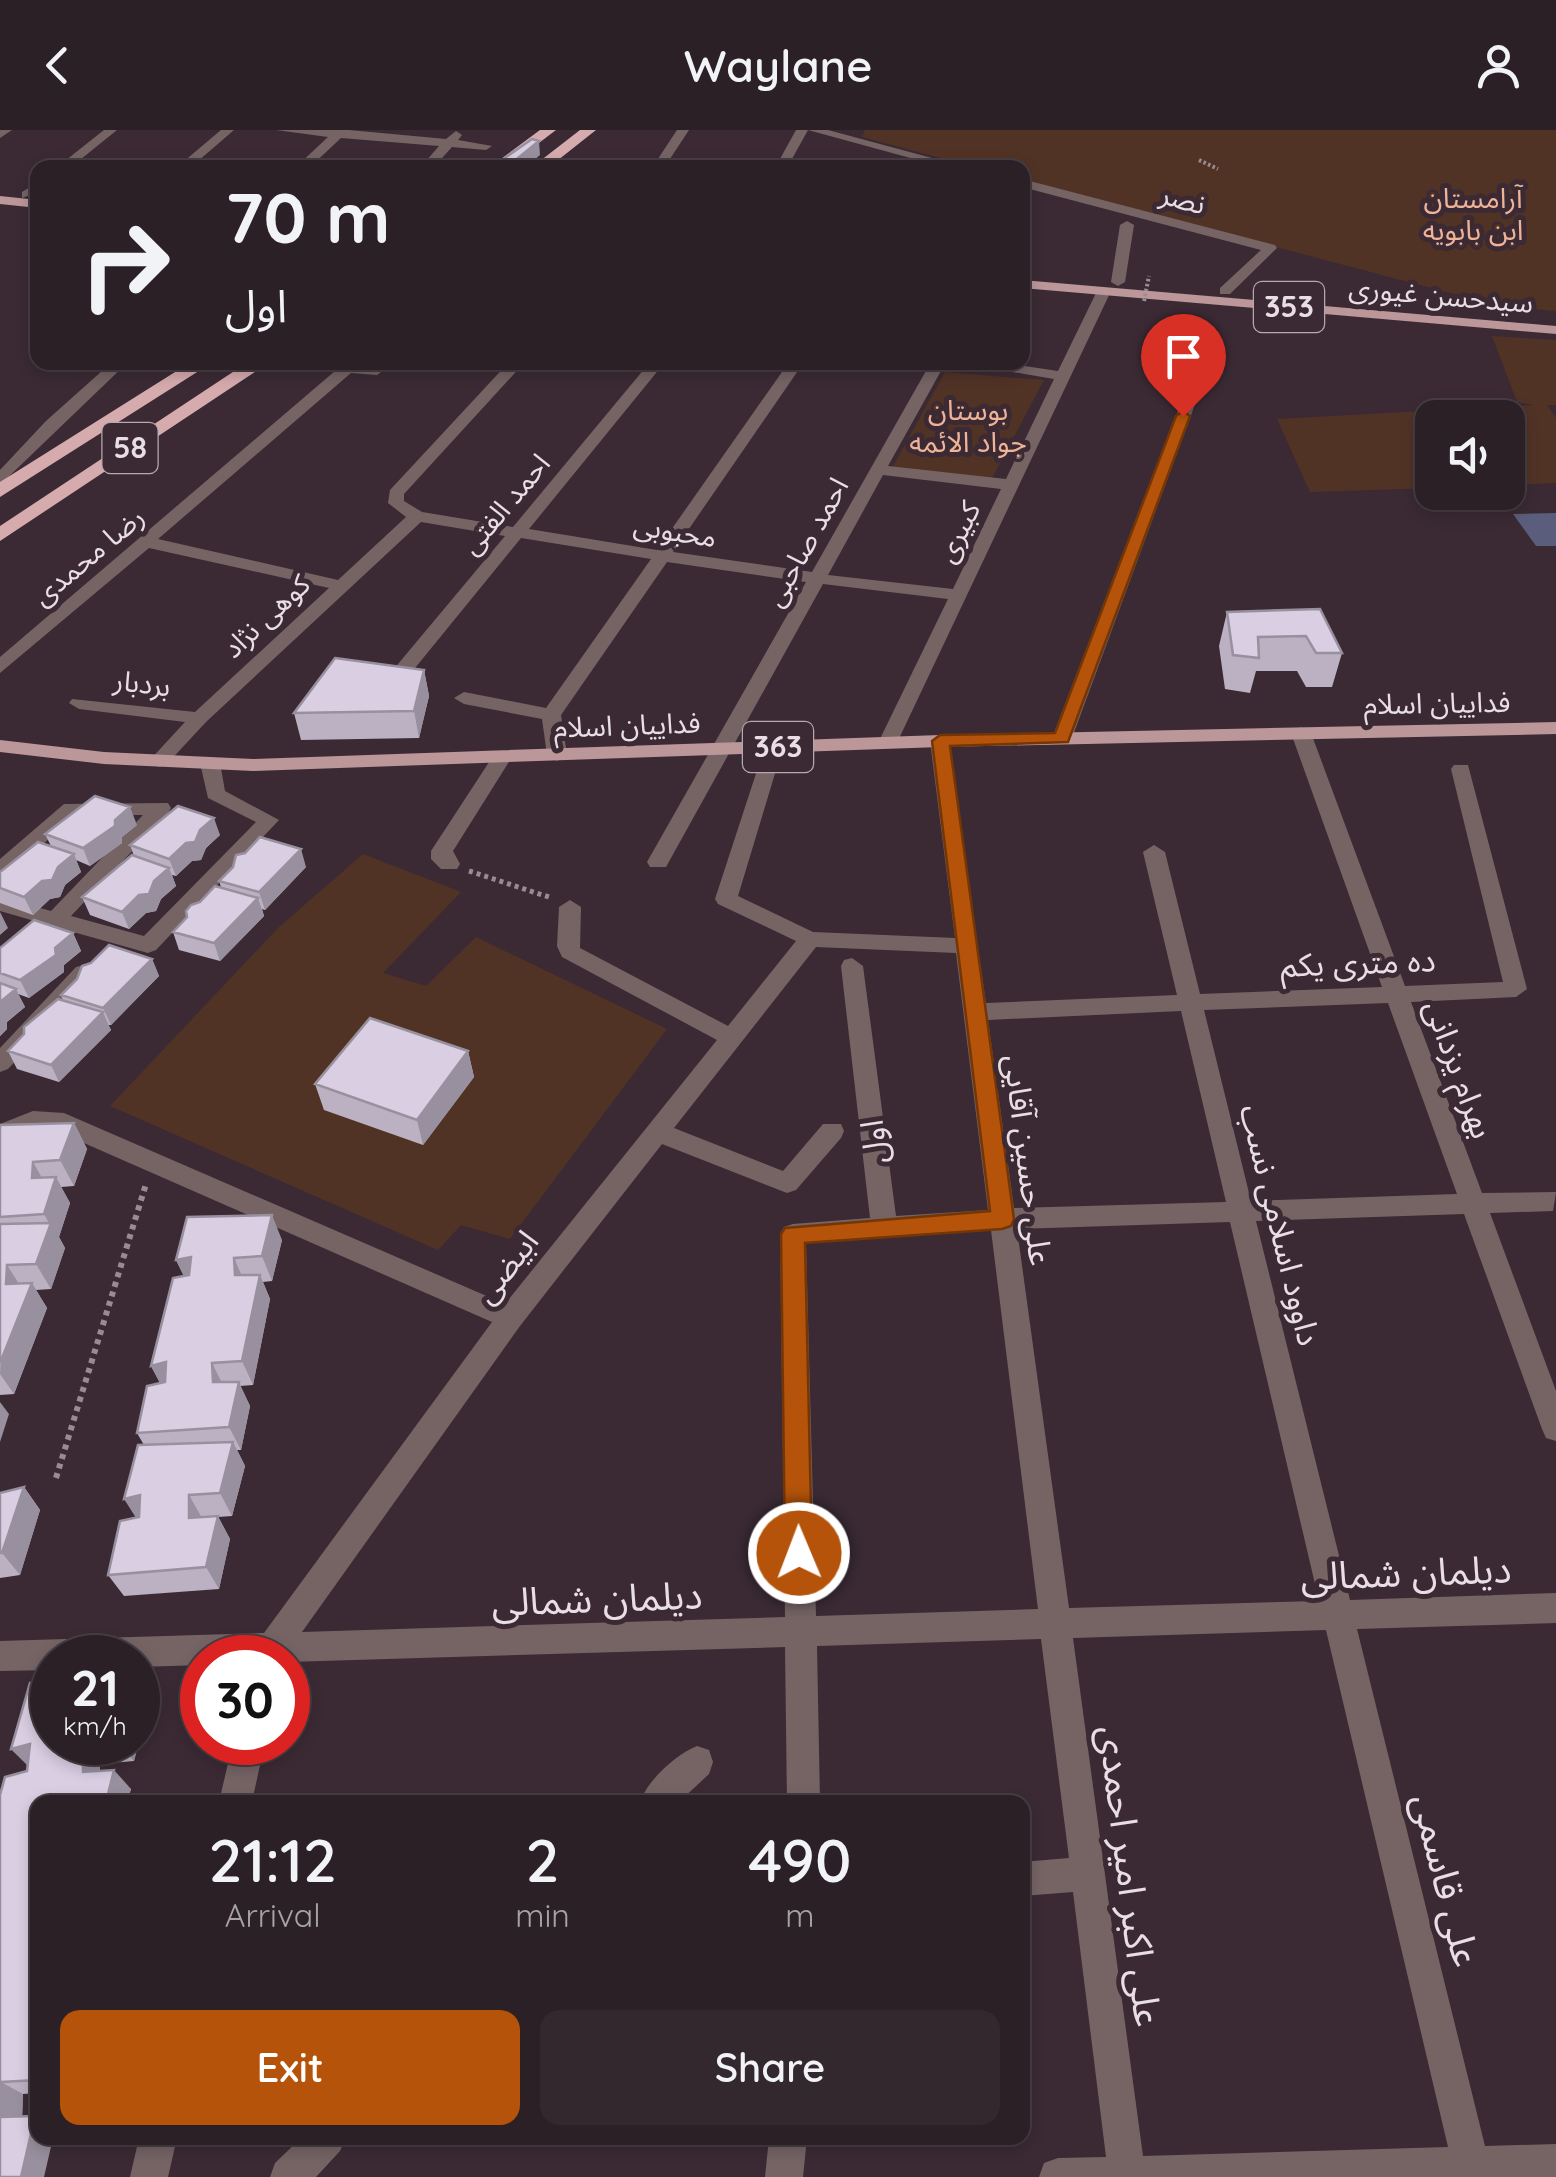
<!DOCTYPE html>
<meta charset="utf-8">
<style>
body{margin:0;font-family:Quicksand,"Noto Sans Arabic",sans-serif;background:#34282f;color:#f1f3f6;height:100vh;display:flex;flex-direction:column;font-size:38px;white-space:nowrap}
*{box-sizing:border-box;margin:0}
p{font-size:32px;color:#a6a3a7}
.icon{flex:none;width:55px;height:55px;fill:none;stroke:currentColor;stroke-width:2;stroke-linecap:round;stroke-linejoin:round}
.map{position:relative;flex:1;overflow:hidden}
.drawer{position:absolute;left:30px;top:1665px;width:1000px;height:350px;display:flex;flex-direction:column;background:#2c2027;border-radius:20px;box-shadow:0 5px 15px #0003,0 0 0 2px #483e44}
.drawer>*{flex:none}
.top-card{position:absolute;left:30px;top:30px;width:1000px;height:210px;border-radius:20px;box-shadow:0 5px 15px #0003,0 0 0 2px #483e44;background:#2c2027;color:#f1f3f6;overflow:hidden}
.controls{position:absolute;left:1415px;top:270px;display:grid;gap:20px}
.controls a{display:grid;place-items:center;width:110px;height:110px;border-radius:20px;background:#2c2027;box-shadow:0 5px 15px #0003,0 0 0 2px #483e44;font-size:50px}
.speed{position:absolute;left:30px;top:1505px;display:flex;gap:20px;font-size:50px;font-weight:700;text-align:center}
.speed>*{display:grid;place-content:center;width:130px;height:130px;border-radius:50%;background:#2c2027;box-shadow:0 5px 15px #0003,0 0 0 2px #483e44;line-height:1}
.speed small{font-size:25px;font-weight:400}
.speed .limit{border:15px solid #d22;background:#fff;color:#111}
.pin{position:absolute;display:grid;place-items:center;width:85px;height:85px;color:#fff;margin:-102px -42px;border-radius:50% 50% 50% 0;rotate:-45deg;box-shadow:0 0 10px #0007}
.pin .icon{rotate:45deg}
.me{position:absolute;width:110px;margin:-55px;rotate:359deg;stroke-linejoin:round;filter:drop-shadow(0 0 8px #0008)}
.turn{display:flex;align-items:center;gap:35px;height:210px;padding:0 30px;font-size:45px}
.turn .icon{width:130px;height:130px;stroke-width:2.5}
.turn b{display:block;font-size:70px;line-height:85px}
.eta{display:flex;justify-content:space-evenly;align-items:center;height:170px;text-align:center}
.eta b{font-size:60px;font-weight:600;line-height:70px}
.primary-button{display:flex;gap:20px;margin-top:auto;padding:20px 30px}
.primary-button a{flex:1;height:115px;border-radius:20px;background:#b45309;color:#fff;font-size:40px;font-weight:600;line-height:115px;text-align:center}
.primary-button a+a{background:#34282f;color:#f1f3f6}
header{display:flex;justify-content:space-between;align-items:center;height:130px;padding:0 30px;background:#2c2027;font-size:45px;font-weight:600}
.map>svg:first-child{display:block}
</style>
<header><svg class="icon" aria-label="back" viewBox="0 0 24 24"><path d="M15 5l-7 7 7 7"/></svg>Waylane<svg class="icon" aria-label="person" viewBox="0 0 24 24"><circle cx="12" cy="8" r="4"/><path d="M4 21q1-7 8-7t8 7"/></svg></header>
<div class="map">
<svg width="1556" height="2047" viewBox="0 0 1556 2047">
<rect width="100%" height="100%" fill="#3b2a34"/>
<!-- green -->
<path fill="#513326" d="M865,0H1556V181L1499,176L1023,50L1022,38L974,37L862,7Z
M1492,206L1556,210V275H1547L1556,288V353L1508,355V288H1432V358L1310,362L1277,289L1534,275L1517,272Z
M945,242L1044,250L991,350L892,338Z
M363,724L461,762L383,843L426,856L476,807L667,899L510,1109L461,1095L438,1120L110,976L278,798Z"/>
<!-- water -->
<path fill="#5a5d7c" d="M1556,383V416H1536L1513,384Z"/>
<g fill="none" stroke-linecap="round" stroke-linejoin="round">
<!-- path-far2 -->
<path stroke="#998b93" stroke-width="4" stroke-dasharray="2.5 2.5" stroke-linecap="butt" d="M1199,30L1218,39"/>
<!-- path-far1 -->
<path stroke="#998b93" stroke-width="5" stroke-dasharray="4 4" stroke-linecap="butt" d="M469,741L552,768"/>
<!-- path -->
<path stroke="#998b93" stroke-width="6" stroke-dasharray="5 5" stroke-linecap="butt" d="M56,1348L146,1054"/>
<!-- minor -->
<path fill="#766465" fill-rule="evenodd" d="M0,0H12L0,8Z
M104,0H117L70,38H56Z
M221,0H234L190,38H176Z
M276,0H349L446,9L456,1L462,5L458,10L492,16L486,20L452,17L433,38H420L439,16L341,8L309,38H295L328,7Z
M677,0H689L664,38H652Z
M796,0H808L787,38H775Z
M808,0H828L969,38H947Z
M1022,49L1275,115L1277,118L1230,164H1220V158L1261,120L1022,57Z
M38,52V62L22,68V62Z
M1127,91L1134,95L1125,152L1118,156L1111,152L1120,95Z
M1104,157L1111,161L895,617H881L878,613L948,469L823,454L666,737H650L647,732L806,452L667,432L561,585L567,625L557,631L547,625L542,589L464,574L454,568L464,562L546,578L651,429L521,408L402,554L395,556L386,550L388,546L505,406L421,392L206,592L166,635L159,637L149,631L185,592L79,579L69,573L72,569L195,582L329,458L149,418L0,543V527L335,241L285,232L374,236L395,232L377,245L351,243L158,409L338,450L406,387L388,373L390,360L509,232H525L404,364V371L422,382L513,397L650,232H665L529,399L657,420L789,232H804L673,422L812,442L931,232H946L888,336L1006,349L1054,249L954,232H997L1058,241L1097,161ZM883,345L1001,359L953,459L828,445Z
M112,232H128L0,355V340L46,291Z
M1191,247L1204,250L1072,608L1069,612H1055L1052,608Z
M1301,597L1311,603L1405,856L1503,852L1451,639L1454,635H1468L1527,859L1516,867L1411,872L1482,1063L1556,1062L1553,1081L1490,1083L1556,1261V1311L1546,1308L1542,1299L1464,1084L1256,1091L1350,1470L1556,1463V1493L1357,1499L1485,2016L1556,2014V2047H1039L1044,2033L1058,2028L1106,2027L1073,1762L1022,1766V1732L1069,1728L1041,1509L817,1516L820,1672H787L785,1517L288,1532V1528H202V1535L138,1537V1528H52V1540L0,1541V1511L264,1503L492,1192L52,999H36L0,1014V994L33,981L64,983L505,1174L717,910L562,827L557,816L559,777L570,770L581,777L580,818L728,896L796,811L718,774L715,769L766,613L773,611L783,617L738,766L813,802L955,808L930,611L933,607H947L986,873L1177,865L1143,722L1154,715L1165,722L1200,864L1382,857L1291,603ZM816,817L956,823L988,1080L896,1086L863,836L852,828L844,830L841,836L870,1088L793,1094L784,1097L780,1104L785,1487L302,1502L520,1196L662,1014L787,1063L796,1060L841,1008L844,1001L841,994H823L783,1041L674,998ZM1388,873L1457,1064L1251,1071L1204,880ZM1181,881L1226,1072L1014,1078L988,890ZM1230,1092L1319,1471L1069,1478L1017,1099ZM991,1100L1038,1479L816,1486L806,1113ZM1326,1500L1448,2017L1143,2026L1073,1508Z
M502,621L512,627L453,721L460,734L457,739H441L431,729V721L495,623Z
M210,627L220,633L225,661L279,690L156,820L148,823L59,798L8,842L0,844V824L38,792L0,781V767L51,781L143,685H76L8,745L0,747V729L64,674L168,673L171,678L168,683L71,786L144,806L256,692L208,668L200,633Z
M84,835L92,837L95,843L92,849L8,939L0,942V918L76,837Z
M233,1612H265L252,1672H219Z
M697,1616L709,1620L713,1632L709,1644L679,1672H640C647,1651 676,1624 697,1616Z
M139,2008H177L168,2047H130Z
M301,2008H346L340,2021L316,2047H270L275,2033Z
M769,2008H807L803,2047H765Z"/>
<!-- major -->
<path fill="#bb979a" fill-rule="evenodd" d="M0,66L38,70V78L0,74Z
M1022,150L1556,196V204L1022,158Z
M1556,592V604L940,617L253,641L104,634L0,622V610L104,622L253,629L940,605Z"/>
<!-- highway -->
<path fill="#d6abae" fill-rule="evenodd" d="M540,0H556L506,38H489Z
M580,0H596L548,38H531Z
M191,232H213L0,367V352Z
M248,232H270L0,411V396Z"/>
<!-- path-bridge -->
<path stroke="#998b93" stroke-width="4" stroke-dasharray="2.5 2.5" stroke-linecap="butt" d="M1144,171L1149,146"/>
</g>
<!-- wall -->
<path fill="#bbb1c2" d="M1320,479L1342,523L1332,557H1306L1297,541H1256L1250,563L1225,559L1219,516L1227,482Z
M424,540L429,566L419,608L301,610L294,583Z
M137,695L122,707V713L90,736L76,730L81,742L65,755L60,767L50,769L33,785L0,773V742L51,716L45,704Z
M220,705L206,718L201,730L192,731L176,746L172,745L176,756L161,769L156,781L146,783L129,799L90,785L82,767L134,726L130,715Z
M306,737L265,780L262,779L264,786L220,831L179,820L173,802L200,772L221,757L219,751Z
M73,803L81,821L64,835V842L29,868L18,864L25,877L7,892V899L0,906V818Z
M152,829L159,846L111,895H108L111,900L59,952L17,939L8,921L63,870L61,865Z
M468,921L474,947L423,1015L324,980L315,954Z
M74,993L87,1019L74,1056L61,1057L70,1073L59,1107L65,1118L51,1159L36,1160L47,1178L14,1264L0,1265V995Z
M282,1110L272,1151L263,1152L270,1169L253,1255L240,1256L250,1276L241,1320H237L245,1336L232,1386L218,1387L230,1409L219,1459L124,1466L108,1445L136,1388L144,1315L137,1303L160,1253L151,1236L184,1146L176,1130Z
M24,1357L40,1380L20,1445L0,1448V1363Z
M150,1570L134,1631L100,1634V1641L131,1659L127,1672H38V1963L23,1964L22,1986L0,2047V1665L27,1641L28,1635L11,1619Z"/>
<!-- shaded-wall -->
<path fill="#98909e" d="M539,11L540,25L525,38H508V36Z
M424,540L429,566L419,608L414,581Z
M130,677L137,695L122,707V713L90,736L83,718Z
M214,688L220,705L206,718L201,730L192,731L176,746L169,729Z
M301,719L306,737L265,780L259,762Z
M74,724L81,742L65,755L60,767L50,769L33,785L24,767Z
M169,738L176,756L161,769L156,781L146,783L129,799L122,782Z
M258,768L264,786L220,831L214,813Z
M0,782L8,798L0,805Z
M73,803L81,821L64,835V842L29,868L20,850Z
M152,829L159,846L111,895L103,878Z
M16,859L25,877L7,892V899L0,906V872Z
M103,882L111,900L59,952L51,935Z
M468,921L474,947L423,1015L417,990Z
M74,993L87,1019L74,1056L60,1030Z
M33,1032L47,1057L32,1048Z
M56,1047L70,1073L59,1107L65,1118L51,1159L36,1134L50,1095L44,1084Z
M272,1085L282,1110L272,1151L262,1126Z
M191,1127L188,1155L176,1130Z
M234,1128L245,1153L235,1145Z
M7,1135L23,1160L32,1153L47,1178L14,1264L0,1244Z
M260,1145L270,1169L253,1255L242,1231Z
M166,1232L164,1260L151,1236Z
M212,1233L224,1257L213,1252Z
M239,1252L250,1276L241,1320L229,1297Z
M0,1272L9,1284L0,1312Z
M233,1312L245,1336L232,1386L220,1363Z
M24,1357L40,1380L20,1445L2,1423Z
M140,1365L138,1391L124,1369Z
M189,1365L202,1388H189Z
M218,1386L230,1409L219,1459L206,1437Z
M138,1553L150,1570L134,1631L118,1612H138Z
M30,1614V1638L11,1619Z
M83,1615L100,1634V1661L83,1642Z
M114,1640L131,1659L127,1672H106Z
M1,1952L23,1964L22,1998L0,1987Z
M35,1986L38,1987V2008H53L44,2047H21Z"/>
<!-- building -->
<path fill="#d9cee2" stroke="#98909e" stroke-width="2.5" d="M532,9L539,11L508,36L496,34Z
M1320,479L1342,523H1316L1306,506L1258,507L1259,528L1233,525L1227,482Z
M335,528L424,540L414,581L294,583Z
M95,666L130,677L115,690V696L83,718L45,704Z
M178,676L214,688L200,700L195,712L186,713L169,729L130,715Z
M260,707L301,719L259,762L219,751L233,737L236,725L245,723Z
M38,712L74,724L58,737L52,750L42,751L24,767L0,758V742Z
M132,725L169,738L154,751L149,764L139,765L122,782L82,767Z
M215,756L258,768L214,813L173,802L187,787L186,781L191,775L200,772Z
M34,790L73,803L55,818L56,825L20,850L0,843V818Z
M109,815L152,829L103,878L61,865L77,849L82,836L91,833Z
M0,853L16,859L0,872Z
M58,869L103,882L51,935L8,921L24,904V897Z
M370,888L468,921L417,990L315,954Z
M74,993L60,1030L33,1032L32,1048L56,1047L44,1084L0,1087V995Z
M272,1085L262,1126L234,1128L235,1145H260L242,1231L212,1233L213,1252H239L229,1297L137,1303L147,1256L165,1252L166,1232L151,1236L173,1148L189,1145L191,1127L176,1130L187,1087Z
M51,1093L36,1134L7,1135L6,1154L32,1153L0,1233V1094Z
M233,1312L220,1363L189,1365V1388L218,1386L206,1437L108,1445L120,1391L139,1387L140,1365L124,1369L138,1315Z
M24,1357L2,1423H0V1363Z
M52,1552V1612H115L83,1615V1642L114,1640L106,1672H38V1950L1,1952L0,1984V1665L5,1647L27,1641L30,1614L11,1619L30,1553Z
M35,1986L21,2047H0V1987Z"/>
<!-- route -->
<path fill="#b45309" stroke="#753606" stroke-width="2.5" d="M1183,281L1190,286L1068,612L950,616L1014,1089L1011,1096L1002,1099L805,1113L812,1423L808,1432L799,1435L789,1432L785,1423L781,1104L785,1098L990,1081L932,611L940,605L1055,603L1176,286Z"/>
<g text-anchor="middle" stroke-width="10" stroke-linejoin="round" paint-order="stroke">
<!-- far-park labels -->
<g font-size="28" fill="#efb398" stroke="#3b2a34">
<text x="1473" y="78">آرامستان<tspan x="1473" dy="32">ابن بابویه</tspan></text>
<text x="968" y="290">بوستان<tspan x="968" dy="32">جواد الائمه</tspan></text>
</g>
<!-- far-street labels -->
<g font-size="28" fill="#e9dee4" stroke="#3b2a34">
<text transform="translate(1183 69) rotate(15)" y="10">نصر</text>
<text transform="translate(1441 165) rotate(5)" y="10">سیدحسن غیوری</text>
<text transform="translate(505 374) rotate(-50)" y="10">احمد الفتی</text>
<text transform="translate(675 401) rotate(9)" y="10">محبوبی</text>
<text transform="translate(958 402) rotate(-64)" y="10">کبیری</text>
<text transform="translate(806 412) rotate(-61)" y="10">احمد صاحبی</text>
<text transform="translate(88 426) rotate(-40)" y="10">رضا محمدی</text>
<text transform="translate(266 486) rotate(-43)" y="10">کوهی نژاد</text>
<text transform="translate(142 553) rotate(7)" y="10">بردبار</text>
<text transform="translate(1437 573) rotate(-1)" y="10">فداییان اسلام</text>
<text transform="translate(627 595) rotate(-2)" y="10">فداییان اسلام</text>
</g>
<!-- shield labels -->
<g fill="#3b2a34" stroke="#b5a8af" stroke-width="2.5">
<rect x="1254" y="152" width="70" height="50" rx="8"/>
<rect x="102.5" y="293" width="55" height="50" rx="8"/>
<rect x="743" y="592" width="70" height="50" rx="8"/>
</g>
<g font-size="30" font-weight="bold" fill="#e9dee4">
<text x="1289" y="187">353</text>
<text x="130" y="328">58</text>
<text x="778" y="627">363</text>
</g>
<!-- street labels -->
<g font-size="32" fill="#e9dee4" stroke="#3b2a34">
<text transform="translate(1358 833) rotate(-2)" y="11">ده متری یکم</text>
<text transform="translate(1459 939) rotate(70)" y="11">بهرام یزدانی</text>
<text transform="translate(874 1012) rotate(-97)" y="11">اول</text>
<text transform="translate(1028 1030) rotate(83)" y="11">علی حسین آقایی</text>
<text transform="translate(1280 1095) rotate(76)" y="11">داوود اسلامی نسب</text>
<text transform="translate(506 1137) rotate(-52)" y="11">ابیضی</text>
</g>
<!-- near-street labels -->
<g font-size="38" fill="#e9dee4" stroke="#3b2a34">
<text transform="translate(1406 1443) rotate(-2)" y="13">دیلمان شمالی</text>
<text transform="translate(597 1469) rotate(-2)" y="13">دیلمان شمالی</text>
<text transform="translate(1130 1746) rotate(83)" y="13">علی اکبر امیر احمدی</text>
<text transform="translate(1446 1750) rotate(76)" y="13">علی قاسمی</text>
</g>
</g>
</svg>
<div class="controls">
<a><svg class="icon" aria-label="sound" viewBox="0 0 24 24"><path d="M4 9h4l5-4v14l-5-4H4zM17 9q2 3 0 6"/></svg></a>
</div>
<div class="speed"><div>21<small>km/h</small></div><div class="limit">30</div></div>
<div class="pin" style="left:1183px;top:286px;background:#d93025"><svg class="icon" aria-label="arrive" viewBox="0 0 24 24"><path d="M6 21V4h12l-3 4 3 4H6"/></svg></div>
<svg class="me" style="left:799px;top:1423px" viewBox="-20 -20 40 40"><circle r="17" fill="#b45309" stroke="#fff" stroke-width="3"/><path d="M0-11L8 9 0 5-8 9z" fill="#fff"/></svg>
<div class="top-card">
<div class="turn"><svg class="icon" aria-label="right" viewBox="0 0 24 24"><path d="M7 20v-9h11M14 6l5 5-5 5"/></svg><div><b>70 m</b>اول</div></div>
</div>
<section class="drawer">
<div class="eta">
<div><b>21:12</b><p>Arrival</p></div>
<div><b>2</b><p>min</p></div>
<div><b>490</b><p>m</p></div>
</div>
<div class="primary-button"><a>Exit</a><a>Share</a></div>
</section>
</div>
